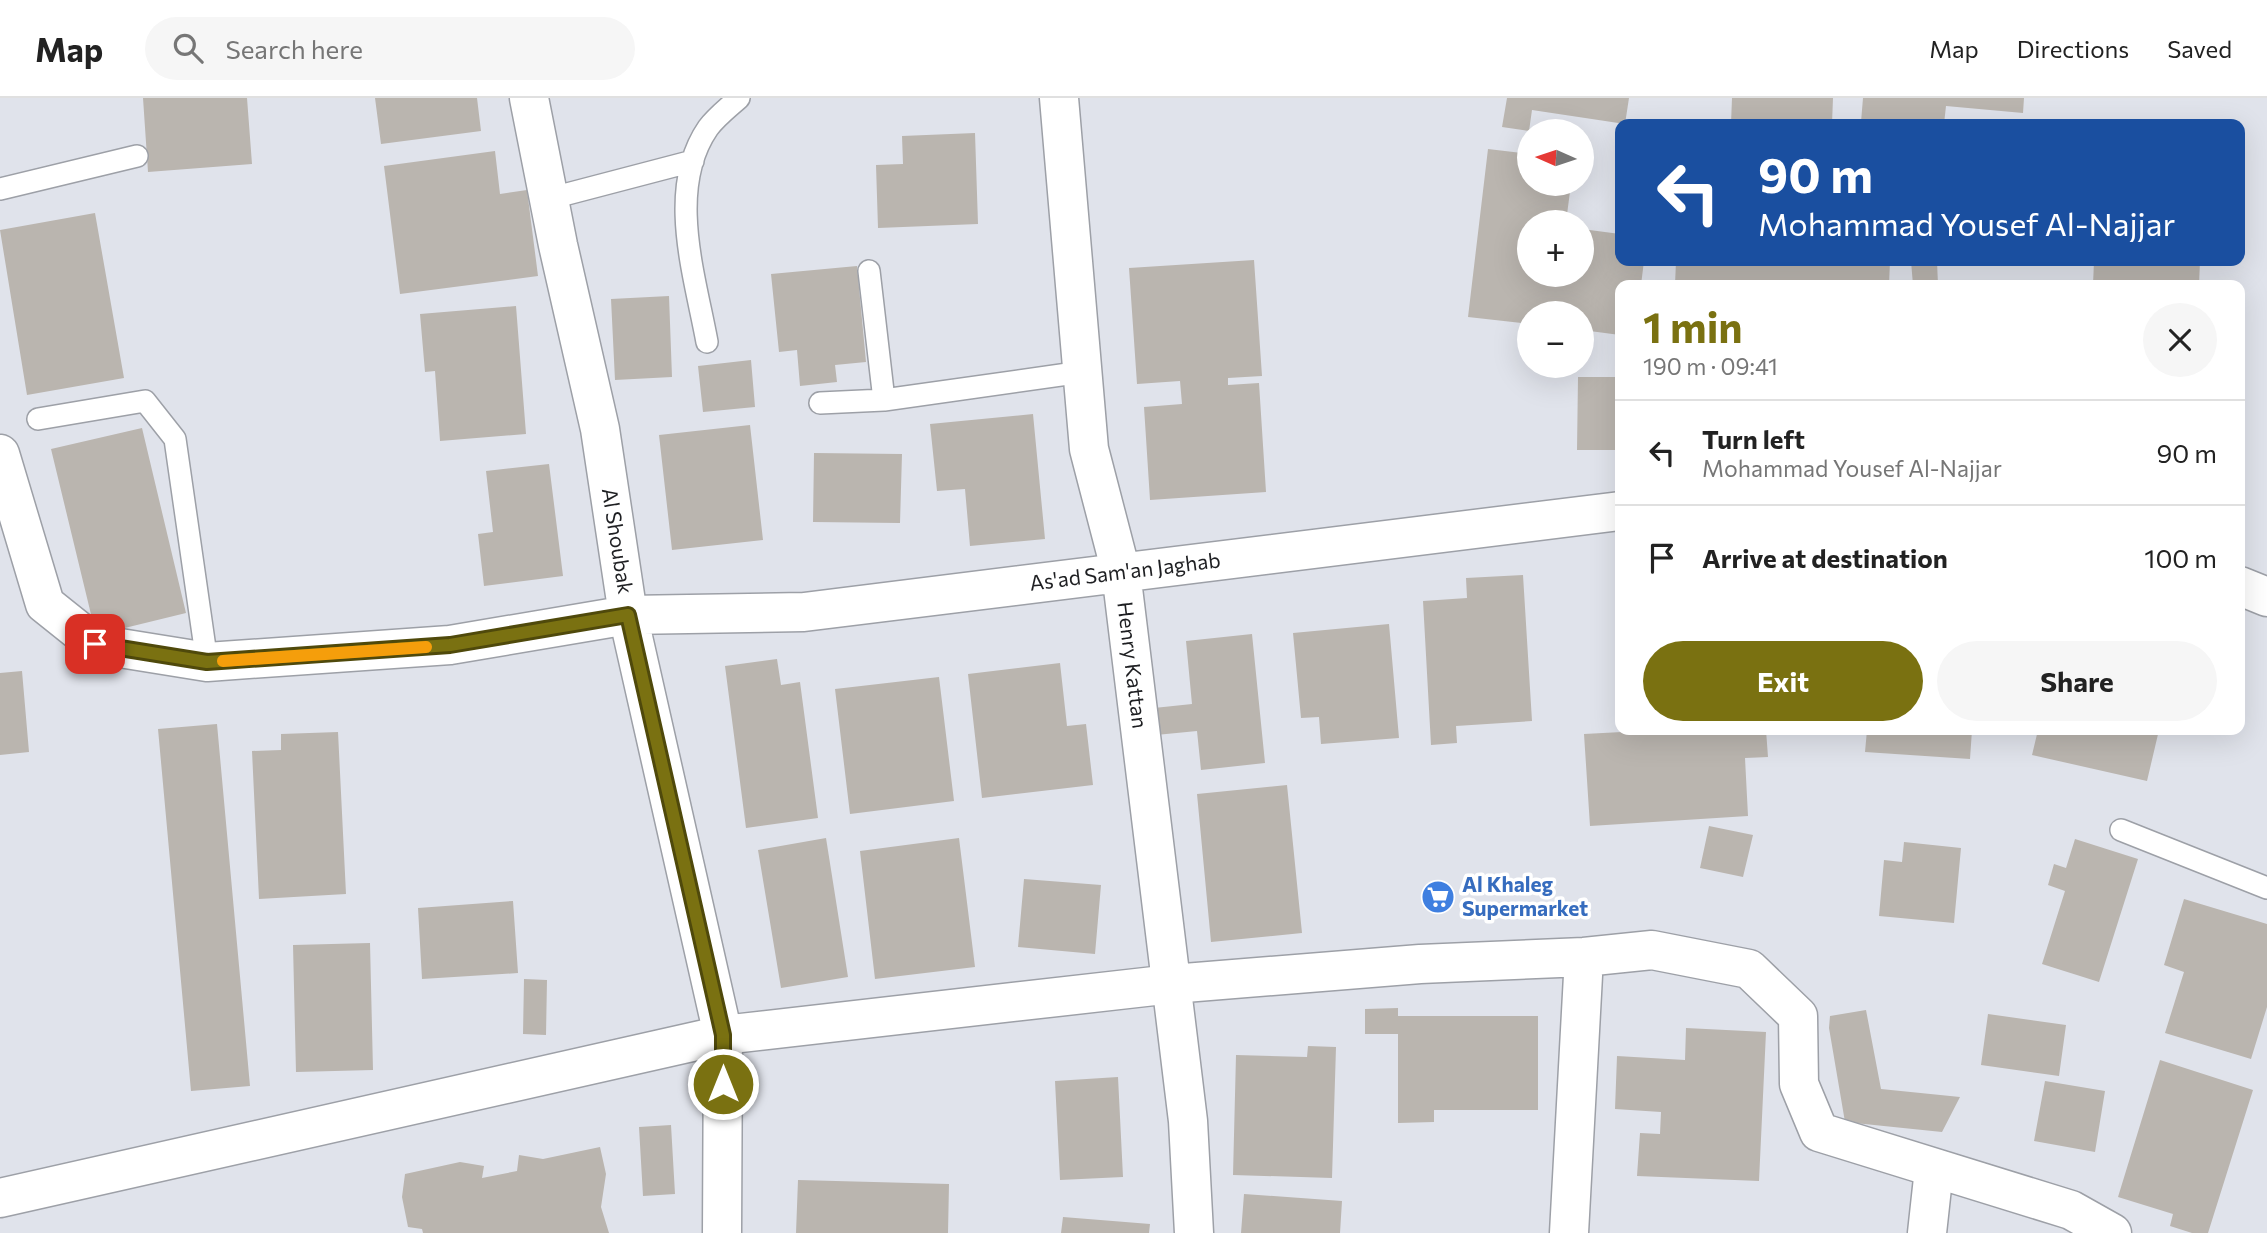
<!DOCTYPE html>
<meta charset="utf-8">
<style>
body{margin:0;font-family:Commissioner,sans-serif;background:#f6f6f6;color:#222;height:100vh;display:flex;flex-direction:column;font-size:26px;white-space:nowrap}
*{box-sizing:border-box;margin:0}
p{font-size:23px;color:#767676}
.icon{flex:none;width:38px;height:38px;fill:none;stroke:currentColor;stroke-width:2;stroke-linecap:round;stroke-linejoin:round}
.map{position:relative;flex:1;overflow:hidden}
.drawer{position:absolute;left:1615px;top:182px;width:630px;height:455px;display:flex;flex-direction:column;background:#fff;border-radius:14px;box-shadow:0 7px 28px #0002}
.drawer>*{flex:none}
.guide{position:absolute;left:1615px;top:21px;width:630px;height:147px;border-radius:14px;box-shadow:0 7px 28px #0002;background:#1a4fa0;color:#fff;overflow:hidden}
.needle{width:46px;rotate:273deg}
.fabs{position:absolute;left:1517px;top:21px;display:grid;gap:14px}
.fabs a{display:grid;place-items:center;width:77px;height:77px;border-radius:50%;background:#fff;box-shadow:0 7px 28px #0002;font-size:35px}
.pin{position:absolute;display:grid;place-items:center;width:60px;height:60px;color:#fff;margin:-30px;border-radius:14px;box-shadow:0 4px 10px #0006}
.me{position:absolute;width:77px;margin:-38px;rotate:0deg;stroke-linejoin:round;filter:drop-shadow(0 0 5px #0008)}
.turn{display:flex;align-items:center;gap:24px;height:147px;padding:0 28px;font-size:32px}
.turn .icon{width:91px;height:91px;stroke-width:2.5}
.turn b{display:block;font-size:49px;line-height:60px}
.round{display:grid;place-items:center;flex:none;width:74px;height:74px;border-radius:37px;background:#f6f6f6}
.summary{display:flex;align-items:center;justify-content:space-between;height:119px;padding:0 28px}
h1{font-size:42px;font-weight:700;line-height:52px;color:#7a7111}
.action{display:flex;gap:14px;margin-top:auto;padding:14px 28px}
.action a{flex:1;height:80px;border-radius:42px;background:#7a7111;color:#fff;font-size:28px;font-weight:700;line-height:80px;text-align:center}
.action a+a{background:#f6f6f6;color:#222}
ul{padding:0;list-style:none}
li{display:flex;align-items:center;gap:21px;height:105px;padding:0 28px;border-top:2px solid #e0e0e0}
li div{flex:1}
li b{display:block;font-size:26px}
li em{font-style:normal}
header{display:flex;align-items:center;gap:42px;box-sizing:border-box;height:98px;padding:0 35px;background:#fff;border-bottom:2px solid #e0e0e0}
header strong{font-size:33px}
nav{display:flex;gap:38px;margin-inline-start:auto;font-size:24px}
.search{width:490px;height:63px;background:#f6f6f6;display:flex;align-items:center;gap:18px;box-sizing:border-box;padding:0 24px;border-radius:38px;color:#767676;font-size:26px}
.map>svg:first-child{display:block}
</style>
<header>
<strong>Map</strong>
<div class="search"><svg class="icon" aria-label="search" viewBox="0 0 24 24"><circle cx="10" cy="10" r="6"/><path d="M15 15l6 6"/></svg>Search here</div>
<nav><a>Map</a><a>Directions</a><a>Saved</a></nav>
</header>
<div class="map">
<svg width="2267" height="1135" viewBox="0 0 2267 1135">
<rect width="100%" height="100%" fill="#e0e3eb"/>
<!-- building -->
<path fill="#bab5af" d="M143,0H247L252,66L148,74Z
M375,0H477L481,33L381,46Z
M1507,0H1629L1625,26L1532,12L1529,33L1502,29Z
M1732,0H1833L1832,26H1731Z
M1863,0H2024L2023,15L1946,8L1944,26L1861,24Z
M975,35L978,126L878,130L876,67L903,66L902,38Z
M1488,51L1530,56V86H1571L1566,124H1530V177H1582V131L1620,136V163H1644L1641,187H1620V237L1582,232V215H1530V226L1468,219Z
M495,53L500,96L527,92L538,178L400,196L384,68Z
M95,115L124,280L27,297L0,132Z
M1254,162L1262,278L1228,280V287L1259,285L1266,394L1150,402L1144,309L1182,306L1180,283L1137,286L1129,170Z
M1676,163H1890L1889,187H1675Z
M1911,163H1937L1938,187H1913Z
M2094,163H2200L2199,187H2093Z
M857,168L866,264L835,267L837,284L800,288L797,252L779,254L771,176Z
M669,198L672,279L615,282L611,201Z
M516,208L526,336L440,343L435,273L425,274L420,216Z
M751,262L755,309L703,314L698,268Z
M1578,279H1620V352H1577Z
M1033,316L1045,441L970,448L965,391L937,393L930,326Z
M750,327L763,442L672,452L659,337Z
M142,330L186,515L96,537L51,351Z
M814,355L902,356L900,425L813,424Z
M549,366L563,478L484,488L478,436L493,434L486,373Z
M1523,477L1532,623L1456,628L1457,645L1431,647L1423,503L1467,500L1466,480Z
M1389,526L1399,640L1321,646L1319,619L1301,620L1293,535Z
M1252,536L1265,665L1201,672L1197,633L1156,637L1154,610L1192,606L1186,543Z
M777,561L781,587L800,584L818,720L746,730L725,568Z
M1060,565L1067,628L1086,626L1093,687L982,700L968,576Z
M22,573L29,654L0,657V575Z
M939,579L954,703L850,716L835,591Z
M217,626L250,988L191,993L158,631Z
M1660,632H1766L1768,659L1745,660L1748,718L1590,728L1584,636Z
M1867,632H1972L1970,661L1865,654Z
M2038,632H2159L2147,683L2032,657Z
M338,634L346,796L259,801L252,653L281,652V636Z
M1287,687L1302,835L1211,844L1197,696Z
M1709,728L1753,737L1743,779L1700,770Z
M826,740L848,879L781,890L758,752Z
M959,740L975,869L875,881L860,753Z
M2075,741L2138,761L2099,884L2042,866L2065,793L2048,787L2054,766L2066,770Z
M1904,744L1961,750L1954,825L1879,818L1884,762L1902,764Z
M1024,781L1101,787L1095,856L1018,849Z
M2184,801L2267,826V909L2251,961L2165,935L2184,874L2164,867Z
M513,803L518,875L422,881L418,810Z
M370,845L373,972L296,974L293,847Z
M524,881L547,882L546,937L523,936Z
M1398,910V918H1538V1012H1434V1024L1398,1025V936H1365V911Z
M1866,912L1881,991L1960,999L1942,1034L1845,1024L1829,930L1830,918Z
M1988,916L2066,927L2059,978L1981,967Z
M1686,930L1766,934L1759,1083L1637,1078L1640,1035L1660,1036L1661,1014L1615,1011L1617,958L1685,962Z
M1308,948L1336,949L1332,1080L1233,1077L1236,957L1307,959Z
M2160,962L2253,992L2208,1135H2192L2170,1128L2173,1116L2118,1099Z
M1118,979L1123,1079L1060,1082L1055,983Z
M2045,983L2105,993L2095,1054L2034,1043Z
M671,1027L675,1096L643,1098L639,1029Z
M600,1049L606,1076L601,1109L609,1135H423L422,1131L408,1129L402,1099L405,1076L460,1064L484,1068L482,1080L517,1073L519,1057L543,1061Z
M798,1082L949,1086L948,1135H796Z
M1244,1096L1342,1103L1340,1135H1241Z
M1063,1119L1150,1126L1149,1135H1061Z"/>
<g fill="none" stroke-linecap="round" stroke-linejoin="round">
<defs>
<path id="lane" d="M0,91L137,58
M548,101L693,63
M869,173L884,302
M707,244C695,178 666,91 708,30C716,19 729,9 739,0
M820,305L884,302L1082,274
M38,321L145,303L175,341L207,564
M2121,732L2267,790"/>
<path id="street" d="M529,0L558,147L600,331L628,517L723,937L722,1135
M1059,0L1089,351L1121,474L1188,1023L1194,1135
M0,356L45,506L95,546L207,564L450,547L628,517L804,514L1620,413
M2240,488L2267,499
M0,1100L723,937L1172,886L1420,866L1584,859L1652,852L1749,871L1798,918L1799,986L1819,1034L2071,1112L2112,1135
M1569,1135L1584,859
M1927,1135L1934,1071"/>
</defs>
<!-- lane casing -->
<use href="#lane" stroke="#9da0a7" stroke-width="24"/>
<!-- street casing -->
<use href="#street" stroke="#9da0a7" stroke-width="41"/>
<!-- lane -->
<use href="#lane" stroke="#fff" stroke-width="21"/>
<!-- street -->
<use href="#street" stroke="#fff" stroke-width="38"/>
</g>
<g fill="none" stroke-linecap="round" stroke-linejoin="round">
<defs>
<path id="route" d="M95,546L207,564L450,547L628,517L723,937V986"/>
</defs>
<!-- route casing -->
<use href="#route" stroke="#4f490b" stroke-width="18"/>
<!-- route -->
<use href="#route" stroke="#7a7111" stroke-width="12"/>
<!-- slow -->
<path stroke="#f59e0b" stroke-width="12" d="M223,563L426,549"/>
</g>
<!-- icons -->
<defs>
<symbol id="supermarket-disc" viewBox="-11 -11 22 22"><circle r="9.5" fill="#3f7fe0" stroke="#fff"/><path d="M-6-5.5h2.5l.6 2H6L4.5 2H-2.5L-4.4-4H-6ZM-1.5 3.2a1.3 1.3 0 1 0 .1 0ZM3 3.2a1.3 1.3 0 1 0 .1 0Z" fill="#fff"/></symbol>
</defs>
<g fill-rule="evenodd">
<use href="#supermarket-disc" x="1419" y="780" width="38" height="38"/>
</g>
<g text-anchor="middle" stroke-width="7" stroke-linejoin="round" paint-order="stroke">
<!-- street labels -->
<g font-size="21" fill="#1e1f22" stroke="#fff">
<text transform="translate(617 443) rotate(81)" y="7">Al Shoubak</text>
<text transform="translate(1125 474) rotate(-7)" y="7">As'ad Sam'an Jaghab</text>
<text transform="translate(1132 567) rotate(83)" y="7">Henry Kattan</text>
</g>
<!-- shop labels -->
<g font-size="21" font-weight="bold" fill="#366cbe" stroke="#fff" text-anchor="start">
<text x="1462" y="794">Al Khaleg<tspan x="1462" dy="24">Supermarket</tspan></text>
</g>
</g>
</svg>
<div class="fabs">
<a><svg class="needle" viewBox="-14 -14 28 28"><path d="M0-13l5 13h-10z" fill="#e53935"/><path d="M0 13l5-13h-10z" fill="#767676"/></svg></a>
<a>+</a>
<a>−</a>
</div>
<div class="pin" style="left:95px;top:546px;background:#d93025"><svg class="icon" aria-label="arrive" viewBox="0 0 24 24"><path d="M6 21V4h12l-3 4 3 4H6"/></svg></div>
<svg class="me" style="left:723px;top:986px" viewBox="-20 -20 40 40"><circle r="17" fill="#7a7111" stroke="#fff" stroke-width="3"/><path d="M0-11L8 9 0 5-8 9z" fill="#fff"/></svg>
<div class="guide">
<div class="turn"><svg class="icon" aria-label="left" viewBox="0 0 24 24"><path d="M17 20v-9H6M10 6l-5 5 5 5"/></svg><div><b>90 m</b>Mohammad Yousef Al-Najjar</div></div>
</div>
<section class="drawer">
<div class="summary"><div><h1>1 min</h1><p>190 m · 09:41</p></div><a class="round"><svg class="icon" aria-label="close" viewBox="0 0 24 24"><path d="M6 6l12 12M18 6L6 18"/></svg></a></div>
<ul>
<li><svg class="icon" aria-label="left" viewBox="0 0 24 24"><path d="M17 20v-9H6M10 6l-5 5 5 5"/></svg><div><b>Turn left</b><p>Mohammad Yousef Al-Najjar</p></div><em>90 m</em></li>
<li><svg class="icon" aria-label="arrive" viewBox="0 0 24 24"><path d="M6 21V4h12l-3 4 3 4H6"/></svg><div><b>Arrive at destination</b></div><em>100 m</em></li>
</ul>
<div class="action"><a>Exit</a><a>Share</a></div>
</section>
</div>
